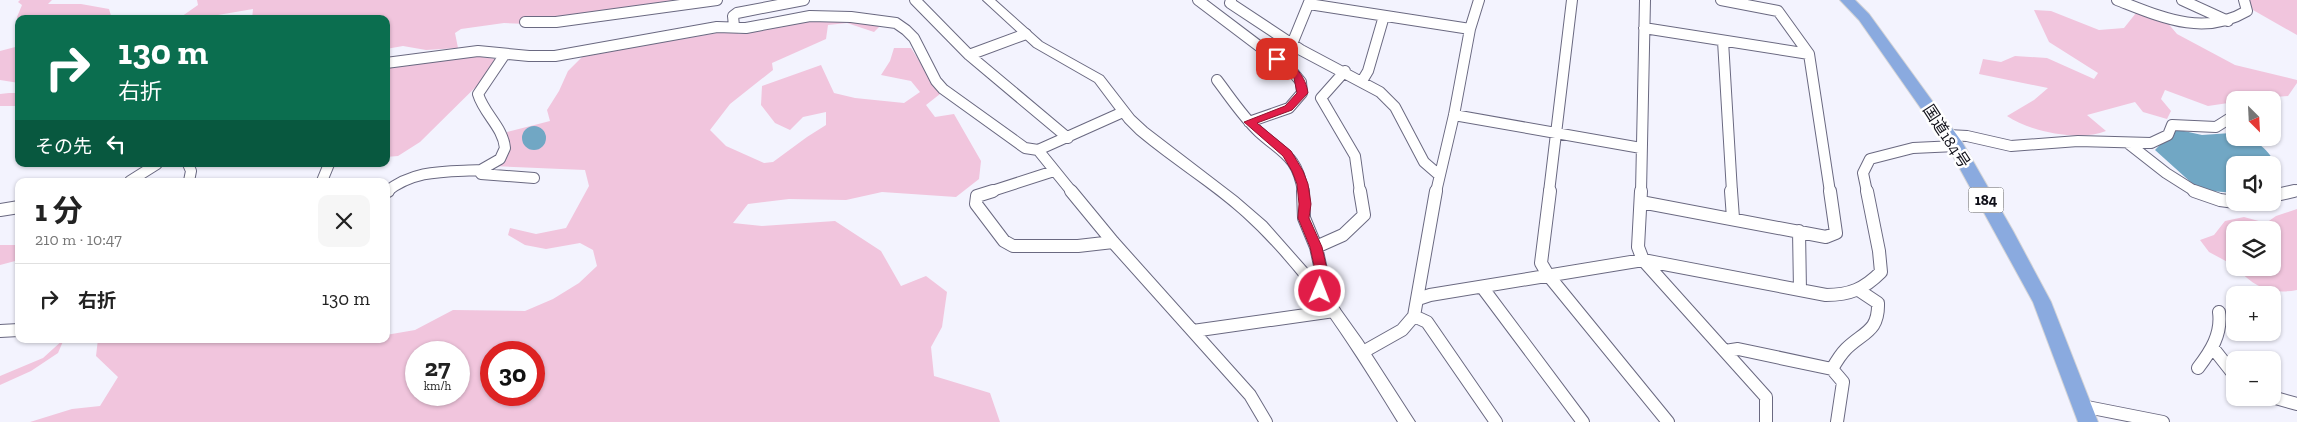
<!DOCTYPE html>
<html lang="ja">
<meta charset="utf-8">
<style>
body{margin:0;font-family:"Zilla Slab","Noto Sans JP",serif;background:#f6f6f6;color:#222;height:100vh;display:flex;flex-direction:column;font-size:19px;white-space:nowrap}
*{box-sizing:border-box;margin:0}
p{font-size:16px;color:#767676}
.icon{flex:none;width:28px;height:28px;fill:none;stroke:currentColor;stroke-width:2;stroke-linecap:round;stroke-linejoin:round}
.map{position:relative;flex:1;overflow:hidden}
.panel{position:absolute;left:15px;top:178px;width:375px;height:165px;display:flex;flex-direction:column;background:#fff;border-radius:10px;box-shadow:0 1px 4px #0004}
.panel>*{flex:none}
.top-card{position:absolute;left:15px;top:15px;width:375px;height:152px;border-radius:10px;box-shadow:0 1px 4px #0004;background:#0b6e4f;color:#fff;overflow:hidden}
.needle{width:32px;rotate:156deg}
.tools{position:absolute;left:2226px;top:91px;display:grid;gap:10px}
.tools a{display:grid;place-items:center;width:55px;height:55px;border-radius:10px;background:#fff;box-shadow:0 1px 4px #0004;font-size:25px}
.speed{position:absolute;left:405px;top:341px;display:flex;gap:10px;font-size:25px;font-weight:700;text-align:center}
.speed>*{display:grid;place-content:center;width:65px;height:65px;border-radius:50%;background:#fff;box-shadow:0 1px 4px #0004;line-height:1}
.speed small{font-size:12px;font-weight:400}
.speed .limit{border:8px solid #d22;background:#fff;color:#111}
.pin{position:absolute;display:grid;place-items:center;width:42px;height:42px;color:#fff;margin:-21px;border-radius:10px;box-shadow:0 2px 8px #0006}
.me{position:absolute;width:55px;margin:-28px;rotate:1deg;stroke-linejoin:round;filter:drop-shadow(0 0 4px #0008)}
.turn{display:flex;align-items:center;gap:18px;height:105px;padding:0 20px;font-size:22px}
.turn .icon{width:65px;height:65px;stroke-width:2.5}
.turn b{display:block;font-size:35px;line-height:42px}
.then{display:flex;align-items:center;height:48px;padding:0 20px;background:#0003;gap:10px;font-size:19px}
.round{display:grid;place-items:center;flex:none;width:52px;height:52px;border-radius:10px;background:#f6f6f6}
.head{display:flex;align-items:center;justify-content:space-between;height:85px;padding:0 20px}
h1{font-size:30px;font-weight:700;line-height:38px}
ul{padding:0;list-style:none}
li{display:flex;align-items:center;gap:15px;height:70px;padding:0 20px;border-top:1px solid #e0e0e0}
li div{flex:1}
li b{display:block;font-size:19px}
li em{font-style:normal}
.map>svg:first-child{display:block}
</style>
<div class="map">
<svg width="2297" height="422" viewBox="0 0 2297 422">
<rect width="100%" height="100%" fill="#f3f3fe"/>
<!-- green -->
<path fill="#f1c5dd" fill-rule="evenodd" d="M20,0H52L48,4H81L109,9L112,19H19V23L17,17L22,5L18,2Z
M197,0H677L602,15L527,24L504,23L461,29L455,33L458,48L426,50L403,46L386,49V19H252L253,9L218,15L209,19H178L198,5Z
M2249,0H2297V35L2253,10Z
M2034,10L2051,11L2099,30L2124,28L2136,13L2166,21L2177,34L2235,65L2297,80V83L2288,96L2235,100V102L2208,106L2165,90L2161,99L2171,111L2167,119L2143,112L2135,102L2087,115L2106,131C2080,142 2030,132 2007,116L2034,100L2048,88L1979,74L1983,59L2001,62L2015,56L2047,58L2094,79L2098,73L2049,42Z
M826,19L881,25L874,32L847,23L828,25L826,39L772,63L773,70L730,104L710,130L726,146L764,163L773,162L807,137L826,125V112L803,117L790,130L775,123L761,105L762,86L821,65L834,93L855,98L904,103L920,92L911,81L881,75L890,61L894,48H911L940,94L926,105L935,117L954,114L981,161L979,179L956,197L882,192L846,200L789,199L748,204L733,223L762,226L835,221L881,251L901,286L926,276L947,292L942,327L931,347L934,376L990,393L1000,422H30L72,409L100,406L118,377L96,356L98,339H386V335L415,330L453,310L525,311L553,299L579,283L597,266L593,250L580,243L546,249L525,245L508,235L510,228L536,234L566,228L589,186L585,170L493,166L507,149V132L550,121L547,110L559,91L568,71L583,56L734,30L739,34L780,25ZM416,352H459V395H416ZM491,352H534V395H491Z
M19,46V83L0,80V51Z
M468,55L503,60L420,142L398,156L386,157V64Z
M9,93H19V106H0V94Z
M2297,209V290C2270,295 2255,287 2236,268H2272V230H2235V266L2209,252L2200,240L2214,235L2225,221L2244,217L2266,223L2276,216Z
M0,245H19V260L0,265Z
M64,339L58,353L31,371L0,385V376L43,358Z"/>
<!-- water -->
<path fill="#71a7c4" d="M522 138a12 12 0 1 1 24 0a12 12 0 1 1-24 0Z
M2175,129L2202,135L2231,133L2235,134V138C2260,138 2266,150 2280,168L2277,177H2273L2272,165H2235V193L2211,191L2195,186L2155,150Z"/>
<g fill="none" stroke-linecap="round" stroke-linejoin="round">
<defs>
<path id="minor-far1" d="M915,0L969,55L1068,138
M1198,0L1292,71L1301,82L1302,93L1289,108L1249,122
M1231,0L1230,3L1301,50L1380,92L1395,107L1424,162L1439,175
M1721,0L1778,11L1809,54L1830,192
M2117,0C2161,17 2203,37 2247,11L2244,0
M2182,0L2228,21
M1309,4L1470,29
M525,22H556L717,0
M734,26L733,16L737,13L804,0
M1644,28L1809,54
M1723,41L1732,192
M1292,44L1310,0
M505,54L478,94C484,114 503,127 505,148L500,159L479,171L481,174L534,178
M969,55L1026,34
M386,63L478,51L529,56H555L717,27L746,28L810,16L851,17L896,23L906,30L914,38L936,81L943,89L1025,148L1038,150L1072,192
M1345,71L1321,98L1355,156L1360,192
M1217,80C1230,97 1243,117 1259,132C1282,153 1298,156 1303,192
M1362,81L1368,71L1384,16
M1454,115L1641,148
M1948,135L1967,136L2011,146L2078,141L2151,143L2168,135L2172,125L2216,127L2235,115
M2129,144L2166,173L2196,192
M1038,150L1123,112
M188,164L191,171L189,181
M130,181L157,164
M322,181L329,164
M386,192C415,169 445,172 480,170
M989,192L1054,171
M1436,192L1454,115L1470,29L1479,0
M1549,192L1572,0
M1641,192L1645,0
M1867,192L1863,173L1870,159L1913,148L1956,146
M2289,192L2297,190"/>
<path id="minor" d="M993,191L977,196L976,204L1004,241L1013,246H1078L1113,242
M1071,191L1113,242L1250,395L1266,422
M1303,191L1304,218L1316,247L1323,279L1320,291
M1550,191L1541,263L1548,275L1668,422
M1641,191L1638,247L1643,260L1766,397V422
M1731,191L1733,218
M2194,191L2220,200L2235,202
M386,192L388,191
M2272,196L2294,191
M1641,202L1826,237L1836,233L1830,191
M0,210L19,207
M1799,231L1800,290
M1316,247L1343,235L1364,215L1360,191
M1482,287L1583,422
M1418,299L1430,295L1643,260L1826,295C1850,295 1864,289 1881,272L1879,251L1867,191
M1414,316L1427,322L1496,422
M0,331L19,330
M1193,331L1334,311
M2213,348L2235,376
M1725,351L1738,349L1832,369C1836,362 1840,355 1846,349C1863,332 1879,332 1878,303L1860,291
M1363,352L1402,330L1414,316L1436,191
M2198,368C2211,351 2222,334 2219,312
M1832,369L1843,382L1837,422
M2272,397L2297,404
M2082,406L2163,422"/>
<path id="tertiary" d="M983,0H995L1042,42L1103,76L1134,116L1147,128L1237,197L1266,222L1327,291L1362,340L1415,422H1398C1353,349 1307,274 1243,216C1210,186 1171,163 1137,134L1125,122L1095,82L1034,47Z"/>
<path id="trunk" d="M1840,0H1855L1869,14L1962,142L2013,231L2051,302L2098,422H2078L2033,302L1948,147L1859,20Z"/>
</defs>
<!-- minor-far1 casing -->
<use href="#minor-far1" stroke="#6a6981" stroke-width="12"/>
<!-- minor casing -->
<use href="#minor" stroke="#6a6981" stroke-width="14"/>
<!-- tertiary casing -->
<use href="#tertiary" stroke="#6a6981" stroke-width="2"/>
<!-- trunk casing -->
<use href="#trunk" stroke="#d4d4d6" stroke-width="2"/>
<!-- minor-far1 -->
<use href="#minor-far1" stroke="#fff" stroke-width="10"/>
<!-- minor -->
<use href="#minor" stroke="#fff" stroke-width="12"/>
<!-- tertiary -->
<use href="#tertiary" fill="#fff" fill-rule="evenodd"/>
<!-- trunk -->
<use href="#trunk" fill="#8aaadf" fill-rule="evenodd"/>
</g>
<!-- route -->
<path fill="#e11d48" stroke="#92132f" d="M1277,56C1294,62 1306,77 1308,93L1292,110L1257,123L1291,151L1303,171L1308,184L1311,204L1309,218L1322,247L1329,279L1324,294L1320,295L1314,291L1317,279L1310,247L1298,218L1299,204L1297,184L1292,171L1283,156L1244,122L1285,106L1297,93L1294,78L1272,59Z"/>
<g text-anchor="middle" stroke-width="5" stroke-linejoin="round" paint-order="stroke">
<!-- shield labels -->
<rect fill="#fff" stroke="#58585f" stroke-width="1" x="1968.5" y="187.5" width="35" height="25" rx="4"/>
<g font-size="15" font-weight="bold" fill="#11111a">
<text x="1986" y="205">184</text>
</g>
<!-- street labels -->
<g font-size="16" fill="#11111a" stroke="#fff">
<text transform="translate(1947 136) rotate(57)" y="6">国道184号</text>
</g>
</g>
</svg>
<div class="tools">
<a><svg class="needle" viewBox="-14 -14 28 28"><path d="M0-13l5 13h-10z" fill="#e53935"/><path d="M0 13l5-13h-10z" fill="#767676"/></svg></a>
<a><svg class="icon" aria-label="sound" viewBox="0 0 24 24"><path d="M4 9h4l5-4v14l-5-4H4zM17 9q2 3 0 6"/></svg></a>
<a><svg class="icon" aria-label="layers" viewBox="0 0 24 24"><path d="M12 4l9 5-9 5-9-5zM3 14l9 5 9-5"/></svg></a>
<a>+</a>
<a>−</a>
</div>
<div class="speed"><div>27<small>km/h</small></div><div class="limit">30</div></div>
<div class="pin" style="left:1277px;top:59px;background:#d93025"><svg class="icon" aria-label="arrive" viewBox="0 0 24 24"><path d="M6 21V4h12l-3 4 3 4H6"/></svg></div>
<svg class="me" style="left:1320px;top:291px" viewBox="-20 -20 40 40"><circle r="17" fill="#e11d48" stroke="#fff" stroke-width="3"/><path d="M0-11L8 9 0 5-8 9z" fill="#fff"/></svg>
<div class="top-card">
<div class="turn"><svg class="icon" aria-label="right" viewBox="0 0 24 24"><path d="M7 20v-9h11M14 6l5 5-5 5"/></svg><div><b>130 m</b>右折</div></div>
<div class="then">その先<svg class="icon" aria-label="left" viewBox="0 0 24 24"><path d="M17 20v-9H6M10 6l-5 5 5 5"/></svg></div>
</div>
<section class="panel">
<div class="head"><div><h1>1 分</h1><p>210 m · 10:47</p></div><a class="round"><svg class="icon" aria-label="close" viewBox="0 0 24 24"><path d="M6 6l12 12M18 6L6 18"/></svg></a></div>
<ul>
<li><svg class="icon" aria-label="right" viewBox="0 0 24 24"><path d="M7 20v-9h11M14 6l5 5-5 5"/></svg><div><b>右折</b></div><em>130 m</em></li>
</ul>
</section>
</div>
